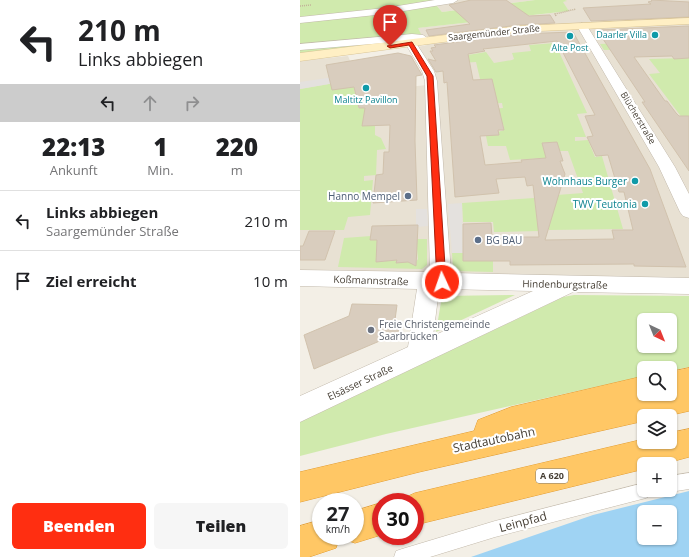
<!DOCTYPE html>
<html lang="de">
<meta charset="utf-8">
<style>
body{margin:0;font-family:"Open Sans",sans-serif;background:#f6f6f6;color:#202124;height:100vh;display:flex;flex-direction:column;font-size:15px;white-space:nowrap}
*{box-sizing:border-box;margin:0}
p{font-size:13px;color:#757577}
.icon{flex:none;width:22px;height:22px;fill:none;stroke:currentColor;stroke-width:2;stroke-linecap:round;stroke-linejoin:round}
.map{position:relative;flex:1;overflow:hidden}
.side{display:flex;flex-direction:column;background:#fff;width:300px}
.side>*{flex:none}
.banner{background:#fff;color:#202124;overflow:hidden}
.needle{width:26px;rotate:137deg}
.tools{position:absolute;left:337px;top:313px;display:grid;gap:8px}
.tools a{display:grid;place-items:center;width:40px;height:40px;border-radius:6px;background:#fff;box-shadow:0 1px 3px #0004;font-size:20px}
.speed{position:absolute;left:12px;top:493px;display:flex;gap:8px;font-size:20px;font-weight:700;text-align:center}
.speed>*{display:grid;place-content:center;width:52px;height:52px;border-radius:50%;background:#fff;box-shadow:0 1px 3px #0004;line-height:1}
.speed small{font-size:10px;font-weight:400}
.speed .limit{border:6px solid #d22;background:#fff;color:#111}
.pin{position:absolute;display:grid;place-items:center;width:34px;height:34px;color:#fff;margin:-41px -17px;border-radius:50% 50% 50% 0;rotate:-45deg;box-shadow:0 0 4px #0007}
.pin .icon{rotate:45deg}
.me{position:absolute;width:44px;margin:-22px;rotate:357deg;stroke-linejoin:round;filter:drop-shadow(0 0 3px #0008)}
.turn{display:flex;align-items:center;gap:14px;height:84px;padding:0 12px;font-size:18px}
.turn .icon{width:52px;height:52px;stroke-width:2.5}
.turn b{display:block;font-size:28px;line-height:34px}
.lanes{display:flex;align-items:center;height:38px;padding:0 12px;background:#0003;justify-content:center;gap:20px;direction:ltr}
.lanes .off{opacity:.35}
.eta{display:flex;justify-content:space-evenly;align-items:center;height:68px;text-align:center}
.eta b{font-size:24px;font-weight:800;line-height:28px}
.cta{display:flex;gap:8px;margin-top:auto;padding:8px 12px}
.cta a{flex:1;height:46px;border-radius:6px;background:#ff2e11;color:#fff;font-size:16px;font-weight:800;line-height:46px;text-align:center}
.cta a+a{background:#f6f6f6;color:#202124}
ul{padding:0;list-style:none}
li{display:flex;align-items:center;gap:12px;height:60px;padding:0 12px;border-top:1px solid #e0e0e0}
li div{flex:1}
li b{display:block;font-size:15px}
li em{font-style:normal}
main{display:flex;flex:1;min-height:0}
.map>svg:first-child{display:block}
</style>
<main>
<section class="side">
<div class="banner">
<div class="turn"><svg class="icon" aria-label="left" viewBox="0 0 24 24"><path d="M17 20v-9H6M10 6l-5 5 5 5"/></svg><div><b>210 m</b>Links abbiegen</div></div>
<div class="lanes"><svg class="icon" aria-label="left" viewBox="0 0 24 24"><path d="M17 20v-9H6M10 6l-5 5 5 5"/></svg><svg class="icon off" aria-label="ahead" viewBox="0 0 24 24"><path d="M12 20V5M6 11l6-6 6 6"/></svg><svg class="icon off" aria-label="right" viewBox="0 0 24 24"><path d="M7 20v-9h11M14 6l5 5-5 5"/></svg></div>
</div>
<div class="eta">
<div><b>22:13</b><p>Ankunft</p></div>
<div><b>1</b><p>Min.</p></div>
<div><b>220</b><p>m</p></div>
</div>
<ul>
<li><svg class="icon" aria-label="left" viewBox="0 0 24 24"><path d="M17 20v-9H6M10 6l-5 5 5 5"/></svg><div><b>Links abbiegen</b><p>Saargemünder Straße</p></div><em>210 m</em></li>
<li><svg class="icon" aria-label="arrive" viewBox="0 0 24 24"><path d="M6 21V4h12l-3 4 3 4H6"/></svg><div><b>Ziel erreicht</b></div><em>10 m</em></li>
</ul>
<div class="cta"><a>Beenden</a><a>Teilen</a></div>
</section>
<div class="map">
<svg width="389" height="557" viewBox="0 0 389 557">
<rect width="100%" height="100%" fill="#f3efe6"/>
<!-- residential -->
<path fill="#e8e1d3" d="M132,0H235L142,12Z
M265,0H389V278L0,282V61L48,56L51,63L88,89L137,84L135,72L118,47L127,45L117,28L269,11L262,2L266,1Z"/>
<!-- green -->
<path fill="#d0eaad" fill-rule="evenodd" d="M0,0H132L142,12L235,0H265L267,1L263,2L269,11L118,28L123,38L0,54Z
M389,40V127L349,74L360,73L349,59L386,58L366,48L304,50L300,44Z
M255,43L287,113L277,114L286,137H275V141L288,140L295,157L302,156L323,229L249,230V226L257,195L283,193L268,151H257L254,142L242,143L246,158L210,160L206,146H188L186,136L204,130L203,124L191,125L187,109L203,108L202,103L186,104L176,62L160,63L156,57L186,52L194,63L212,60L214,59L212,53L231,51L229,45Z
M52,80L56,97H60L58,108L83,107L75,125V135L81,138L86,149L77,150L76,175L64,176V181L73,180L70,215L48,217L44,230H0V89Z
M234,198L239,231L194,232L193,222H163L162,203Z
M71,236L70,240L79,239L76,262L97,260L96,262H116L118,259L116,239H127V265L122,269L38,267L44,238Z
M152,253H163V261H193V272L155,271L153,268Z
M215,295L136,332L142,296Z
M274,295L389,296V367L370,371V368H344V376L86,434L0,456V422L263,297ZM344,320H370V346H344Z"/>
<!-- parking -->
<path fill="#e4e1de" d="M54,74L52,80L0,89V82Z
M162,203L163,253H152L148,204Z
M116,209H127L128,226L116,227Z"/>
<!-- water -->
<path fill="#9fd3f3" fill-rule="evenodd" d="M389,491V557H171L293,515ZM344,512H370V538H344Z"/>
<!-- building -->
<path fill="#d9cdbe" stroke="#d1c2ad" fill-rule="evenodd" d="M171,0H206L229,16L250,15L255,23L219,25L129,36L126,30L170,24L149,5Z
M351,0L389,2V17L291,21L283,8L351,4L348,2L352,1Z
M389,26V58L374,59L372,56L334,57L365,101H367L376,113L379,116H389V171L342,102H345L297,30Z
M273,32L350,169L386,267L334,266V264L210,265V261H163V224L191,223L192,237H239L233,185L227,186L225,177L196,179L199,193L155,197L147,82L144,83L143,71L136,72L128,59L136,61L130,51H133L131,48L136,47L134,45L219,34ZM257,41L295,115L285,116L293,136L287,137L296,156L308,155L319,192H324L333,230H312L314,239L245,240L265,174L260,161H263L257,142L242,143L246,158L221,160L222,162L185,165L180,136L199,135L198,130H204L192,79L173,80L168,54L185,51L183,49Z
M98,53L111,56L122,75L116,76L115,141L117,200L73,203L76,175L83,174L84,152H89L90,125L62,126L65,108H59L54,87L32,90L26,65Z
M118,225L116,266L108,262L96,263L97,260L76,262L77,240H70L72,226Z
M9,231H35L25,260H0V246H3Z
M52,304L97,305L94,327L100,332L96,338L91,341L82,340L14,369L4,335L49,316Z"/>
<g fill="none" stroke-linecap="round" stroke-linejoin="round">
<defs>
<path id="lane" d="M389,473V489L370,492L366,490H370V476Z
M344,483V490H354L351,495L346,498L195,537L130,557H94L96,551L102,549L195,521Z"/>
<path id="street" d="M135,0H158L153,3L85,14L0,23V17L85,8Z
M282,23L287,26L375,167L389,194V218L383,216L380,212L359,167L277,26Z
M112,34L123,35L130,40L124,43L114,40L134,71L137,81L151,273L389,278V294L273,292L0,422V396L108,347L117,289L0,286V270L130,272L125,81L122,71L105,43L107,41L0,50V44ZM144,289L233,291L133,336L139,290Z"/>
<path id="secondary" d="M389,18V24L219,32L0,61V53L219,26Z"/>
<path id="highway" d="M389,368V411L367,416H344V421L119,472L0,502V472L174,431L178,420L211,407L344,376V394H370V372Z
M389,429V457L363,464H344V469L115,525V502H102L104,498L115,493L344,439V442H370V433Z
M81,503V535L55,543L43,539L42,536H55V511Z
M21,520V536H40L36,548L9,557H0V526Z"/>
</defs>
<!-- lane casing -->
<use href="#lane" stroke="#c2b9ab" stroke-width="1"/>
<!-- street casing -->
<use href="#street" stroke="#c2b9ab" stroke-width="1"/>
<!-- secondary casing -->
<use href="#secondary" stroke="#d9c495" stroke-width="1"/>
<!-- highway casing -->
<use href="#highway" stroke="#e39c30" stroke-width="1"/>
<!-- path -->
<path stroke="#c2b298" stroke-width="1.5" stroke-dasharray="1 1" stroke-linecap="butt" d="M0,6L11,5
M256,16L255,14L276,9
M89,26L102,22"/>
<!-- lane -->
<use href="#lane" fill="#fff" fill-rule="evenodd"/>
<!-- street -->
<use href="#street" fill="#fff" fill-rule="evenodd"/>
<!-- secondary -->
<use href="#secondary" fill="#ffefc4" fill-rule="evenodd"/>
<!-- highway -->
<use href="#highway" fill="#ffc765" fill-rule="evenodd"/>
</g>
<!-- route -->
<path fill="#ff2e11" stroke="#a61e0b" d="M112,42L133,76L146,282L142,286L137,282L127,76L109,45L90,48L87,46Z"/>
<!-- markers -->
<g fill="#0f9aa8" stroke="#fff" stroke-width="1.5">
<circle cx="355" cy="35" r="4"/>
<circle cx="270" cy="36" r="4"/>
<circle cx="66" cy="88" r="4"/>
<circle cx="335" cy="181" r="4"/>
<circle cx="345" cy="204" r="4"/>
</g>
<g fill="#5c6f8a" stroke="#fff" stroke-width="1.5">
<circle cx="108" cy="196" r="4"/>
<circle cx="178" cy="240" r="4"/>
</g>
<circle fill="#6b7280" stroke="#fff" stroke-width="1.5" cx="71" cy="330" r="4"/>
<g text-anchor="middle" stroke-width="4" stroke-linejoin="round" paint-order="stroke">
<!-- far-street labels -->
<g font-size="9" fill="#463f35" stroke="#fff">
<text transform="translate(194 33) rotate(-6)" y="3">Saargemünder Straße</text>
<text transform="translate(338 118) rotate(59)" y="3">Blücherstraße</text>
</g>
<!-- far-culture labels -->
<g font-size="9" fill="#0d838f" stroke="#fff">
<text x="347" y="38" text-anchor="end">Daarler Villa</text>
<text x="270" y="51">Alte Post</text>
<text x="66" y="103">Maltitz Pavillon</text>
</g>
<!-- shield labels -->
<rect fill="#fff" stroke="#7e7972" stroke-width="1" x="236" y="469" width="32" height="14" rx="3"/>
<g font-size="9" font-weight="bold" fill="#463f35">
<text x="252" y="479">A 620</text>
</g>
<!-- culture labels -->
<g font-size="10" fill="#0d838f" stroke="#fff" text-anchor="end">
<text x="327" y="185">Wohnhaus Burger</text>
<text x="337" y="208">TWV Teutonia</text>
</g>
<!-- service labels -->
<g font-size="10" fill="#4e5e75" stroke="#fff" text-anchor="end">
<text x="100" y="200">Hanno Mempel</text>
<text x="186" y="244" text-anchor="start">BG BAU</text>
</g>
<!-- street labels -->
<g font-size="10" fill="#463f35" stroke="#fff">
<text transform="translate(71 280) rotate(2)" y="4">Koßmannstraße</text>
<text transform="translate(265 284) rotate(1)" y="4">Hindenburgstraße</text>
<text transform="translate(60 382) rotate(-25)" y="4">Elsässer Straße</text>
</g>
<!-- worship labels -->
<g font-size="10" fill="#5b616d" stroke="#fff" text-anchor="start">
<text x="79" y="328">Freie Christengemeinde<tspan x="79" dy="12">Saarbrücken</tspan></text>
</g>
<!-- near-street labels -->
<g font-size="12" fill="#463f35" stroke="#fff">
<text transform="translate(194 440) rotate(-12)" y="4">Stadtautobahn</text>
<text transform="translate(223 522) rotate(-15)" y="4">Leinpfad</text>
</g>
</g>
</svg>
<div class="tools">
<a><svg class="needle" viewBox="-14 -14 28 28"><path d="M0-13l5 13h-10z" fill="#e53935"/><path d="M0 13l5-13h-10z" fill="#757577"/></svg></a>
<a><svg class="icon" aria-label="search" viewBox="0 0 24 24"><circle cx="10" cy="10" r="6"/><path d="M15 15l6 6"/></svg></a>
<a><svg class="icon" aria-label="layers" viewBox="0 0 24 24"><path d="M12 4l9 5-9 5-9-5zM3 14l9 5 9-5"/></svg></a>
<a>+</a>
<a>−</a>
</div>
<div class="speed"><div>27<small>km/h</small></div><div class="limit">30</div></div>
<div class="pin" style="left:90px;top:46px;background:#d93025"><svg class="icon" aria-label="arrive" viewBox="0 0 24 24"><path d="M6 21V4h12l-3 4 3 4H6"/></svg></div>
<svg class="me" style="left:142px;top:282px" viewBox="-20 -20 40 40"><circle r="17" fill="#ff2e11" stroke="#fff" stroke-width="3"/><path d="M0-11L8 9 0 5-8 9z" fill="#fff"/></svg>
</div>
</main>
